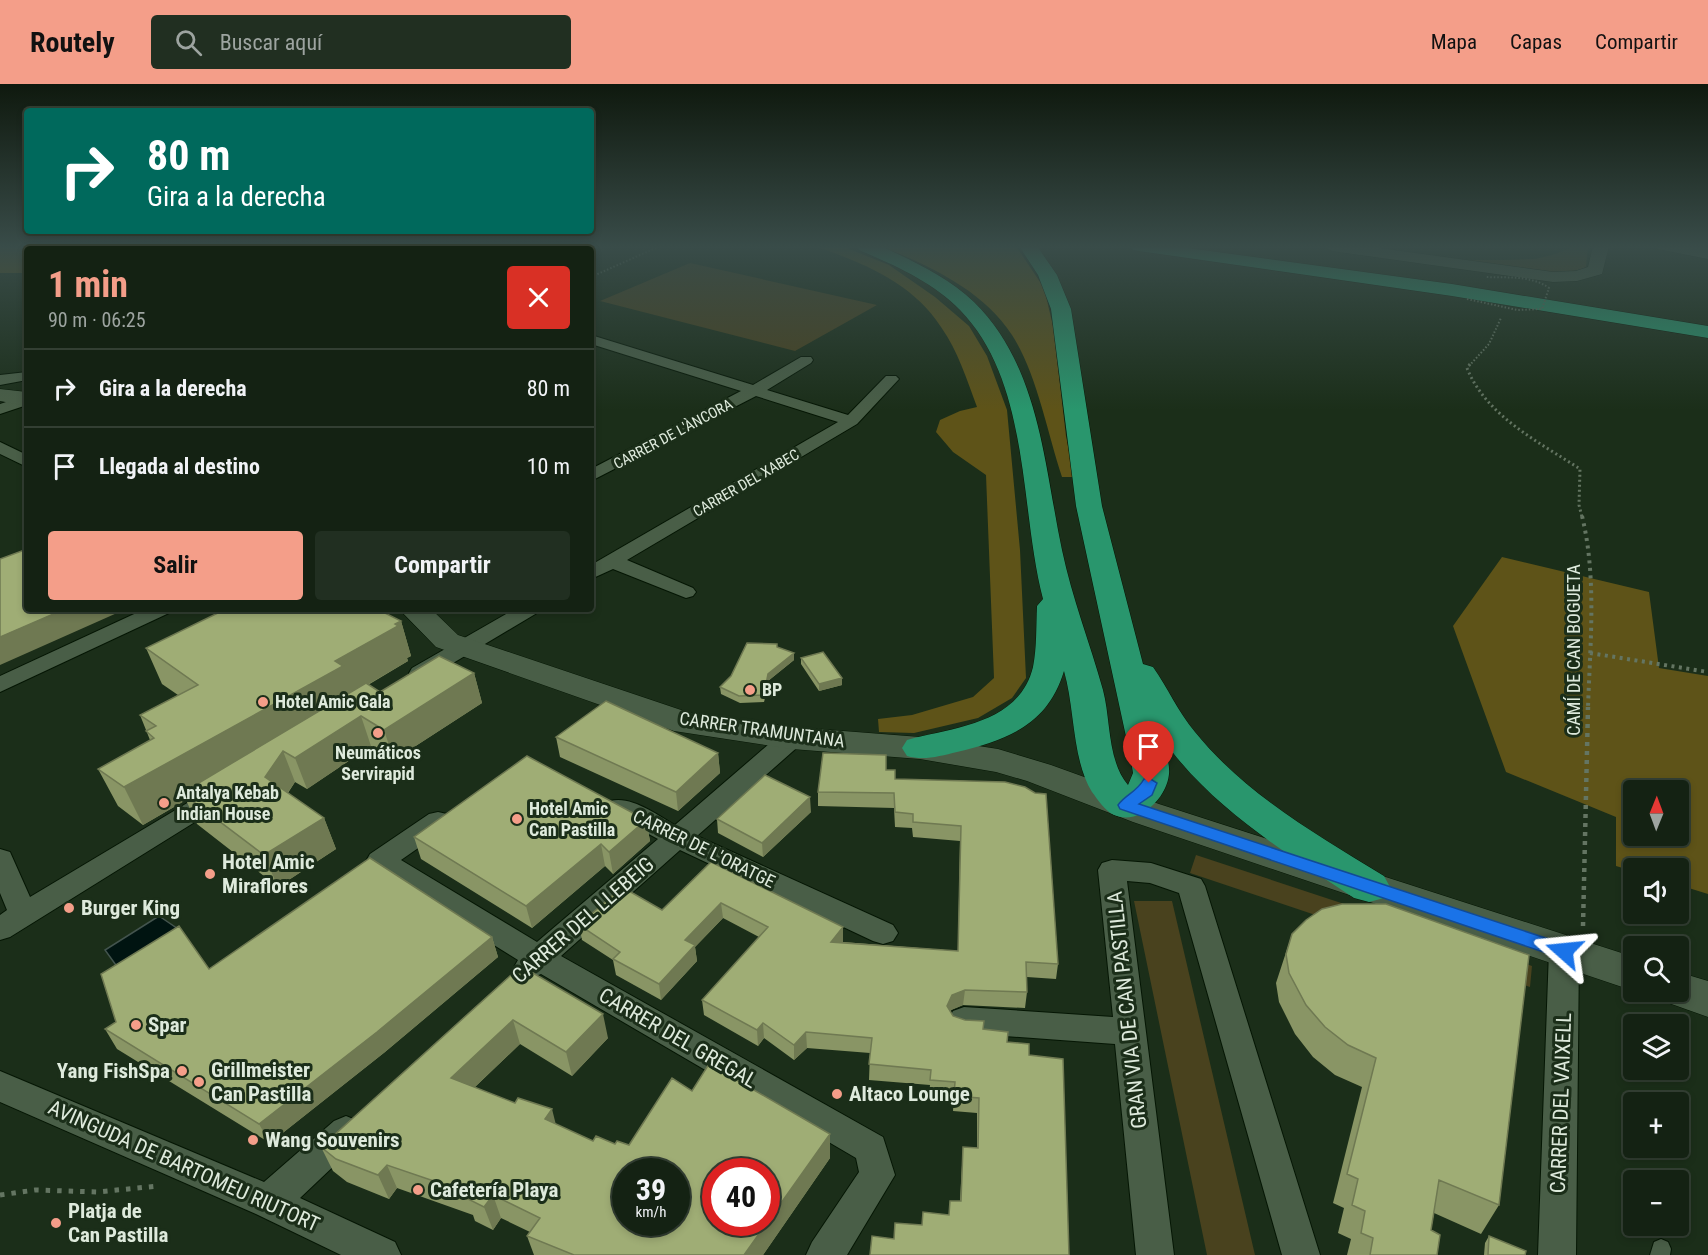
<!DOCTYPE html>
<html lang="es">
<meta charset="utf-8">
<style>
body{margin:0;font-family:"Roboto Condensed",sans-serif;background:#212f21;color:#f1f3f6;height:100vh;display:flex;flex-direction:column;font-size:22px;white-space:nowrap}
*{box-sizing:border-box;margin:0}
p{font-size:20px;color:#9da4a0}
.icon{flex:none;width:33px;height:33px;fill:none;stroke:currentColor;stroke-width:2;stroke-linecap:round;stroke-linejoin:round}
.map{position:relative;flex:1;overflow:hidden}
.details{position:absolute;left:24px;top:162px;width:570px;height:366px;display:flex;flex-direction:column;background:#142213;border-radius:6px;box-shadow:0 3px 9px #0003,0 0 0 2px #333f33}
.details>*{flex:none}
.top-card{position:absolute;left:24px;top:24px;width:570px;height:126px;border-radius:6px;box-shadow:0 3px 9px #0003,0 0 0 2px #333f33;background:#00695c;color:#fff;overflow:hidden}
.needle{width:39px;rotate:1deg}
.controls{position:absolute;left:1623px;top:696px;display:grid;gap:12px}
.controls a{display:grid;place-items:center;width:66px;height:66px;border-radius:6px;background:#142213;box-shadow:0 3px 9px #0003,0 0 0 2px #333f33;font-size:30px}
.speed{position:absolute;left:612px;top:1074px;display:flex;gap:12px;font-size:30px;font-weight:700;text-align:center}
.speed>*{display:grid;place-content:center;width:78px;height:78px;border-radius:50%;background:#142213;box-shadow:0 3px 9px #0003,0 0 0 2px #333f33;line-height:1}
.speed small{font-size:15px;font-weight:400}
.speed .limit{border:9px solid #d22;background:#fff;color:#111}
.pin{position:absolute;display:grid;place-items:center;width:51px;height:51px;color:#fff;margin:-62px -26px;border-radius:50% 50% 50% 0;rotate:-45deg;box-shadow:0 0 6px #0007}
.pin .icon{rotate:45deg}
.me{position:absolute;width:66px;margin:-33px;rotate:288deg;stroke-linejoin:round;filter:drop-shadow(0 0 4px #0008)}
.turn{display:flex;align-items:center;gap:21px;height:126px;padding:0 24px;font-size:27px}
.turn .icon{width:78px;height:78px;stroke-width:2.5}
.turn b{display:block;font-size:42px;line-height:51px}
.round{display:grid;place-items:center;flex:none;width:63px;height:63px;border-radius:6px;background:#212f21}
.summary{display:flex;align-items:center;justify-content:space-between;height:102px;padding:0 24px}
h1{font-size:36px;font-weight:700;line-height:45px;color:#f49e89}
.action{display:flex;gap:12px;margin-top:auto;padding:12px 24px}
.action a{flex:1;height:69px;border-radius:6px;background:#f49e89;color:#111;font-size:24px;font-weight:700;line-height:69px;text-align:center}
.action a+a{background:#212f21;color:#f1f3f6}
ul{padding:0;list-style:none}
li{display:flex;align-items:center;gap:18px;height:78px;padding:0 24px;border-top:2px solid #333f33}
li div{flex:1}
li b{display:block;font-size:22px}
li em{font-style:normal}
header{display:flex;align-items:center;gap:36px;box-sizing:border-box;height:84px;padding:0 30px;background:#f49e89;color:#111}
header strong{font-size:28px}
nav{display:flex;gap:33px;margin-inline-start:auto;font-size:21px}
.search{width:420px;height:54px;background:#212f21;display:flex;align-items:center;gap:15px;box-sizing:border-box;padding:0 21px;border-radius:6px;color:#9da4a0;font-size:22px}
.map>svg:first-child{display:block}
</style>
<header>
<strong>Routely</strong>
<div class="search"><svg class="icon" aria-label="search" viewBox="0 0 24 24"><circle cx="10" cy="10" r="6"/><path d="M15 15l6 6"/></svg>Buscar aquí</div>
<nav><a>Mapa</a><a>Capas</a><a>Compartir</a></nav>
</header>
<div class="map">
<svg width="1708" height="1171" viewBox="0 0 1708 1171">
<rect width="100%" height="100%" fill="#1b2e19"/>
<!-- green -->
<path fill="#49421e" d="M1345,162L1465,176H1505L1535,175L1552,171L1576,162H1588L1586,183C1556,201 1388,168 1345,162Z
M690,179L877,221L795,267L600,217Z
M1196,771L1532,882L1530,903L1190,789Z
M1134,817H1172L1255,1171H1207Z"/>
<!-- forest -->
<path fill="#5e5318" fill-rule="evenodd" d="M0,162H100L105,165H27V189H0Z
M814,162H842L889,181L935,213L969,242L987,272L1007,326L1020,466L1026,594L1012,614L978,634L914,649L879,648L878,635L912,631L973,613L994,594L986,391L953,368L936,348L940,336L960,327L977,323C967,296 958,267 941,243C913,199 862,178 814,162Z
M881,162H1016L1044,204L1053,242L1066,352L1074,393H1062C1047,348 1037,290 1012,251C982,205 929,182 881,162Z
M1502,473L1649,508L1659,584L1708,592V810L1679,801L1678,784H1634L1633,787L1616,782V733L1506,688L1453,542ZM1634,706H1678V752H1634Z"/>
<!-- water -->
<path fill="#001411" stroke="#43544e" stroke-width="1.5" d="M159,832L181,847L118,884L105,866Z"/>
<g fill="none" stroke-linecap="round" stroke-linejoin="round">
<defs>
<path id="lane" d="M1686,162L1708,163V167Z
M1661,1155L1668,1158L1671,1165L1670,1171H1650L1654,1158Z"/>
<path id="street" d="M591,251L753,301L801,273H811L813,276L811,279L767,306L848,331L886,292H896L899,295L857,340L627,476L693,504L696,508L693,512L686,514L613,485L591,495V481L838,338L756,312L591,397V385L741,307L591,260Z
M27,288V296L0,301V291Z
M27,311V321L0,330V320Z
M0,358L27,371V383L0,370Z
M145,525H172L169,529L0,608V592Z
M515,525H540L537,529L428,594L420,596L412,594L409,589L412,584Z
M792,646L801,648L804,654L801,660L697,752L893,841L898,849L893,857L883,860L873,857L680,766L561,872L883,1053L895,1091L847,1171H806L812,1158L859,1088L856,1074L541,890L529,895L518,892L514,883L518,876L370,784L366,777L370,770L429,730L438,728L447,730L451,737L447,744L401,776L537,858L658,755L610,729L606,723L610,717C631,711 657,731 675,741L783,648Z
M218,703L227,706L231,712L227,718L10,853L0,856V831L7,826L0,809V765L10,768L30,813L209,706Z
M1112,776L1151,779L1201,795L1205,802L1320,1171H1282L1179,809L1150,799L1127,797L1174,1171H1136L1115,960L964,949L953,945L948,936L953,927L964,923L1113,933L1098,786L1102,779Z
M1564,855L1575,859L1579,867L1576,1171H1538L1549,867L1553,859Z
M0,987L264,1098L334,1037L346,1032L358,1037L363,1048L358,1059L300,1114L395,1158L401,1171H341L256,1130L0,1018Z"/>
<path id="secondary" d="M1324,162H1364L1553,188L1576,187L1588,183L1593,162H1609L1602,190L1577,197L1553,198L1332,167Z
M1656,162H1689L1708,165V175L1658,165Z
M0,305L27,308V322L0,317Z
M399,525H431L458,551L690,629L792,643L920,653L998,665L1051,681L1159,720L1634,873V907L1133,738L1027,697L996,688L920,675L792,665L674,647L436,563Z
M1678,888L1708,897V933L1663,917L1658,908H1678Z"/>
<path id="highway" d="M856,162H879L885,164C915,178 949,194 974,218C1040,283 1044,381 1062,466C1072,514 1090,559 1103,606C1111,636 1107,676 1128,701L1133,689L1130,671L1076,422L1051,225L1038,191L1019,162H1037L1057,191L1071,225L1102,422L1143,580L1153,583C1168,604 1178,628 1195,648C1245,710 1317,751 1384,792L1390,803L1384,814L1369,818L1354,814C1286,769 1210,723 1162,654C1165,665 1170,679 1169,690C1167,714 1139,742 1114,731C1105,727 1098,716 1092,708C1072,676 1075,625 1064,587C1048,641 1007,656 957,668C940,672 924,677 907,672L902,664L907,656C955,643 1019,640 1033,583C1037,563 1036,542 1037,522L1043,515C1019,423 1031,299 960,226C933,198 894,181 859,166Z
M1130,162H1173L1452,200L1708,242V254L1452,212L1139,167L1133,166Z"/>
</defs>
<!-- lane casing -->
<use href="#lane" stroke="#051604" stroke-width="2"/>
<!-- street casing -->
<use href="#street" stroke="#051604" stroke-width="2"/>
<!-- secondary casing -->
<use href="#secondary" stroke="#051604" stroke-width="1"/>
<!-- highway casing -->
<use href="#highway" stroke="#051604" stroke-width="1"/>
<!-- path-far4 -->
<path stroke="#647562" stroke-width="2" stroke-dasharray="1.5 2" stroke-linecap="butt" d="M591,193L660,162
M1469,282L1489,260L1501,234"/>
<!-- path-far3 -->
<path stroke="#647562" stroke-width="3" stroke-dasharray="2 3" stroke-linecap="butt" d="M1470,280L1467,284C1486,332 1539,358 1580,385L1579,421L1582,433"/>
<!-- path-far2 -->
<path stroke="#647562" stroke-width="4" stroke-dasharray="3 4.5" stroke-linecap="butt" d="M1582,432C1597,493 1590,561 1588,624
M1590,569L1708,588"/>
<!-- path-far1 -->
<path stroke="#647562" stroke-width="4.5" stroke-dasharray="4 5" stroke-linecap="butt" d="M1583,842L1588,623"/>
<!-- path -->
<path stroke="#647562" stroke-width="5" stroke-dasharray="4.5 7" stroke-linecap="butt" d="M0,1111L35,1106L97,1108L158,1102"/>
<!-- lane -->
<use href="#lane" fill="#495e47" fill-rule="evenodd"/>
<!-- street -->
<use href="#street" fill="#495e47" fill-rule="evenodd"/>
<!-- secondary -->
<use href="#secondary" fill="#495e47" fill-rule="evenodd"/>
<!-- highway -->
<use href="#highway" fill="#29966d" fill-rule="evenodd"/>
<!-- path-bridge -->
<path stroke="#647562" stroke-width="2" stroke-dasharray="1.5 2" stroke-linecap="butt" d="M1467,215L1517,226L1542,225L1549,204C1531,191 1507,194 1486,193"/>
</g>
<!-- wall -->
<path fill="#899565" d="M401,537L411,572L407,574L408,577L368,601L380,608L474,589L482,619L394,676L371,662L307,705L295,698L288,709L324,734L336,765L278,803L197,740L186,716L143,741L118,722L98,685L150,656L140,631L178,611L162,600L146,564Z
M777,563L794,569V576L768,597L764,618L740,619L721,610L720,603Z
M801,574L842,594V601L819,607L801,580Z
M556,653L718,669L720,689L678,727L560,673Z
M886,686L895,695L1005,698L1058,880L1056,895L1027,893V908L1025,924L963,921L951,926L950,927L953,932L983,945L1007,958L1029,971L1069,1171L894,1155L922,1141L949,1131L960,1117L963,1063L977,1064V1029L953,1027L954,1013L929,1011L930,1001L869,996L870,969L807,964L794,976L764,954L758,962L704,931L702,916L759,853L723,834L695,863L697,877L661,916L616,891L613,876L582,856L579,841L662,826L711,778L843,858L958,867L960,757L913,753L912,744L895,743L894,724L818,722V708Z
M811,728L763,773L718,749L717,735Z
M646,736L650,757L613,790L605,782L532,844L421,775L414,753Z
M1292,850L1499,1121L1481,1150L1434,1129L1431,1146L1437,1171H1347L1351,1155L1338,1149L1344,1124L1333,1119L1362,1003L1335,991L1313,973L1295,950L1279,918L1276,899Z
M492,853L498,873L385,968L270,1059L117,965L105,945L209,885Z
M521,882L608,954L572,992L520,960L475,1003L593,1057L629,1061L692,1007L830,1074L763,1171H534L527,1152L530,1148L501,1134L493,1146L475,1137L473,1131L397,1104L389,1115L347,1098L333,1087L321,1063Z
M1489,1152L1525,1171H1484L1485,1159Z"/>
<!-- shaded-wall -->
<path fill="#6f7952" d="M65,525H116L117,529L0,581V553Z
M401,537L411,572L407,574L408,577L182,709L186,716L143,741L124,703Z
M794,569V576L768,597L764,618V611L768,590Z
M474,589L482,619L394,676L384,646Z
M842,594V601L819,607V600Z
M361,632L371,662L307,705L295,674Z
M283,667L295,698L277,724L265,693Z
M718,669L720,689L678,727L676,708Z
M810,713L811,728L763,773L762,759Z
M324,734L336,765L278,803L264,771Z
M646,736L650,757L613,790L609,768Z
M601,760L605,782L532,844L526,822Z
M721,819L723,834L695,863L697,877L661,916L659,900L685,856Z
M843,843V858H831Z
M492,853L498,873L385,968L270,1059L259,1040Z
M965,906L963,921L951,926L946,937L947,922L952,911Z
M603,930L608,954L572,992L566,968Z
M513,936L520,960L459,1018L451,994Z
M763,939L764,954L758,962L757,946Z
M806,948L807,964L794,976V961Z
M552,1025L558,1049L545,1035Z
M830,1050V1074L763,1171H744Z
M387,1081L397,1104L389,1115L378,1091Z
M493,1111L501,1134L493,1146L484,1123Z"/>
<!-- building -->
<path fill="#9fad75" stroke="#6f7952" stroke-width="1.5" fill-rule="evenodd" d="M27,465V525H65L0,553V475Z
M226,525H377L401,537L395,540L398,542L335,577L343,582L124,703L98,685L154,654L146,647L156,642L140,631L198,601L146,564Z
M747,559L777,560V563L794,569L768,590L764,611L739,612L720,603L731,592Z
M823,568L842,594L819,600L801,574Z
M439,572L474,589L384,646L361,632L295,674L283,667L265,693L324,734L264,771L182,709L366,599L380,608Z
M606,617L718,669L676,708L556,653Z
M823,669L886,671V686H895V695L1005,698L1025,703L1035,709L1046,710L1058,880L1026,878L1027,908L965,906L952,911L947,922L953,932L965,936L984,937L983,945L1008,948L1007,958L1029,960V971L1063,975L1069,1171H870L872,1152L894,1155L895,1139L922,1141L923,1128L949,1131L950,1117H961L963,1063L978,1064L979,1014L954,1012L955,998L930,996L931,986L869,980L872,954L806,948L794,961L763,939L757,946L702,916L768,843L721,819L685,856L695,861L659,900L613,875L620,868L579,841L622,803L662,826L711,778L843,843L831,858L958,867L961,742L913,738V730L895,728L894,709L818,708Z
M527,672L646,736L609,768L601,760L526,822L414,753Z
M765,691L810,713L762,759L717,735Z
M370,774L492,853L377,948L259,1040L105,945L116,938L101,890L179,842L209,885Z
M1342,820H1386L1529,871L1499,1121L1439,1096L1431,1146L1440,1151L1437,1171H1370L1373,1154L1361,1149L1365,1127L1352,1121L1358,1095L1347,1090L1376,974L1348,961L1325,943L1306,921L1289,889L1286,870L1292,850L1306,836L1322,825Z
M521,882L603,930L566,968L513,936L451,994L515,1019L518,1014L552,1025L545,1035L593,1057L596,1052L615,1060L617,1057L629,1061L672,994L692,1007L709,980L830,1050L744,1171H574L527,1152L540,1134L493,1111L484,1123L466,1114L469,1109L387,1081L378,1091L336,1075L321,1063ZM626,1088H676V1138H626ZM716,1088H766V1138H716Z
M1489,1152L1526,1167L1525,1171H1488Z"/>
<!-- sky -->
<linearGradient id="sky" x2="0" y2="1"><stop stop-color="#0f190e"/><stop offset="0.5" stop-color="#394c49"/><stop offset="1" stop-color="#394c49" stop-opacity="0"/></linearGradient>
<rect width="1708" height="326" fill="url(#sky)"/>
<!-- route -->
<path fill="#1a73e8" stroke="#114b97" stroke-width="1.5" d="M1149,694L1157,699L1152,711L1139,720L1570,862L1573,867L1570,873L1564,875L1120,725L1118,721C1126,710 1137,708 1144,695Z"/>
<!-- markers -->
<g fill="#f49e89" stroke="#1b2e19" stroke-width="2">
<circle cx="750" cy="606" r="6"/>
<circle cx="263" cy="618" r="6"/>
<circle cx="378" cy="649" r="6"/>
<circle cx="164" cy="719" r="6"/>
<circle cx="517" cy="735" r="6"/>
<circle cx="210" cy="790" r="6"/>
<circle cx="69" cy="824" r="6"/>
<circle cx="136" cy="941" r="6"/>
<circle cx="182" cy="987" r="6"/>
<circle cx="199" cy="998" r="6"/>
<circle cx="837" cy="1010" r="6"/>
<circle cx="253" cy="1056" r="6"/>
<circle cx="418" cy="1106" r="6"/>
<circle cx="56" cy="1139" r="6"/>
</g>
<g text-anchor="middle" stroke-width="6" stroke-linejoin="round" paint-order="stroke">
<!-- far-street labels -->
<g font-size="15" fill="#deeadc" stroke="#1b2e19">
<text transform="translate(673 350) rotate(-28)" y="5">CARRER DE L'ÀNCORA</text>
<text transform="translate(746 399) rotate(-30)" y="5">CARRER DEL XABEC</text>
</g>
<!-- street labels -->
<g font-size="18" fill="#deeadc" stroke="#1b2e19">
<text transform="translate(1574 566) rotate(-90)" y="6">CAMÍ DE CAN BOGUETA</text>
<text transform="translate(762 646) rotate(8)" y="6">CARRER TRAMUNTANA</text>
<text transform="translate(704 765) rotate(26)" y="6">CARRER DE L'ORATGE</text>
</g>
<!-- poi labels -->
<g font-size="18" font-weight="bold" fill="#deeadc" stroke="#1b2e19" text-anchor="start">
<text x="762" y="612">BP</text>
<text x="275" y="624">Hotel Amic Gala</text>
<text x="378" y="675" text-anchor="middle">Neumáticos<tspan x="378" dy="21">Servirapid</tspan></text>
<text x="176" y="715">Antalya Kebab<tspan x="176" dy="21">Indian House</tspan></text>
<text x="529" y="731">Hotel Amic<tspan x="529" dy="21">Can Pastilla</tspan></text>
</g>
<!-- near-poi labels -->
<g font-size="21" font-weight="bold" fill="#deeadc" stroke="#1b2e19" text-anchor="start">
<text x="222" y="785">Hotel Amic<tspan x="222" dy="24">Miraflores</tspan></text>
<text x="81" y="831">Burger King</text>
<text x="148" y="948">Spar</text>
<text x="211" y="993">Grillmeister<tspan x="211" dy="24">Can Pastilla</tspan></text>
<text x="170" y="994" text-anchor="end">Yang FishSpa</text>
<text x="849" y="1017">Altaco Lounge</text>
<text x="265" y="1063">Wang Souvenirs</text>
<text x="430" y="1113">Cafetería Playa</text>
<text x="68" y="1134">Platja de<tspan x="68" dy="24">Can Pastilla</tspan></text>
</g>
<!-- near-street labels -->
<g font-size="21" fill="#deeadc" stroke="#1b2e19">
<text transform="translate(583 836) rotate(-41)" y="7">CARRER DEL LLEBEIG</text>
<text transform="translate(1127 926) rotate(-96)" y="7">GRAN VIA DE CAN PASTILLA</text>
<text transform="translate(678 954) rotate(30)" y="7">CARRER DEL GREGAL</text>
<text transform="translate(1561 1019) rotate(-88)" y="7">CARRER DEL VAIXELL</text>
<text transform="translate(184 1082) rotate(24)" y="7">AVINGUDA DE BARTOMEU RIUTORT</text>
</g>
</g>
</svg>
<div class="controls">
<a><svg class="needle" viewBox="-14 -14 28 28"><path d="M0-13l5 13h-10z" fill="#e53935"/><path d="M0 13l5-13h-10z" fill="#9da4a0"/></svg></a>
<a><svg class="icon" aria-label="sound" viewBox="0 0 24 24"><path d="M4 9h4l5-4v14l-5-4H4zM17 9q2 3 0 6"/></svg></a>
<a><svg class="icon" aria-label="search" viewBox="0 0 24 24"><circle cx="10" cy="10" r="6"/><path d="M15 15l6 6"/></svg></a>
<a><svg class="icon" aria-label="layers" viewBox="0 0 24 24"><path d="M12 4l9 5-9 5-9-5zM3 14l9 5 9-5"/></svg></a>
<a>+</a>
<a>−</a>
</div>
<div class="speed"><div>39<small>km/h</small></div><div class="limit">40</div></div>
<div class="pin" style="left:1149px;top:699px;background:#d93025"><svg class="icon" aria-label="arrive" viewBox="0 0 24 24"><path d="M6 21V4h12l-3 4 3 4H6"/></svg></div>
<svg class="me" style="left:1564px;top:867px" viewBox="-20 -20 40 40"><path d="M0-17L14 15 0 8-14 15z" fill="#1a73e8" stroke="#fff" stroke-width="4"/></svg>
<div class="top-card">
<div class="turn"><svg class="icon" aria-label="right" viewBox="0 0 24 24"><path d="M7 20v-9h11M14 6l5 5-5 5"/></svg><div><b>80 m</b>Gira a la derecha</div></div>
</div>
<section class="details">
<div class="summary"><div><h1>1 min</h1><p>90 m · 06:25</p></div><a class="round" style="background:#d93025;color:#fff"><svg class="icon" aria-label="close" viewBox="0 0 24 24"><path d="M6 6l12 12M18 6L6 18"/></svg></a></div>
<ul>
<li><svg class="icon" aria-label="right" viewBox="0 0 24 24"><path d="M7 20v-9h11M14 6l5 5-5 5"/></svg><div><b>Gira a la derecha</b></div><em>80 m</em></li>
<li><svg class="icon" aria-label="arrive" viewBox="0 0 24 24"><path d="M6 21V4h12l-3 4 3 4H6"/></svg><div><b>Llegada al destino</b></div><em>10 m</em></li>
</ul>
<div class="action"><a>Salir</a><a>Compartir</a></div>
</section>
</div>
